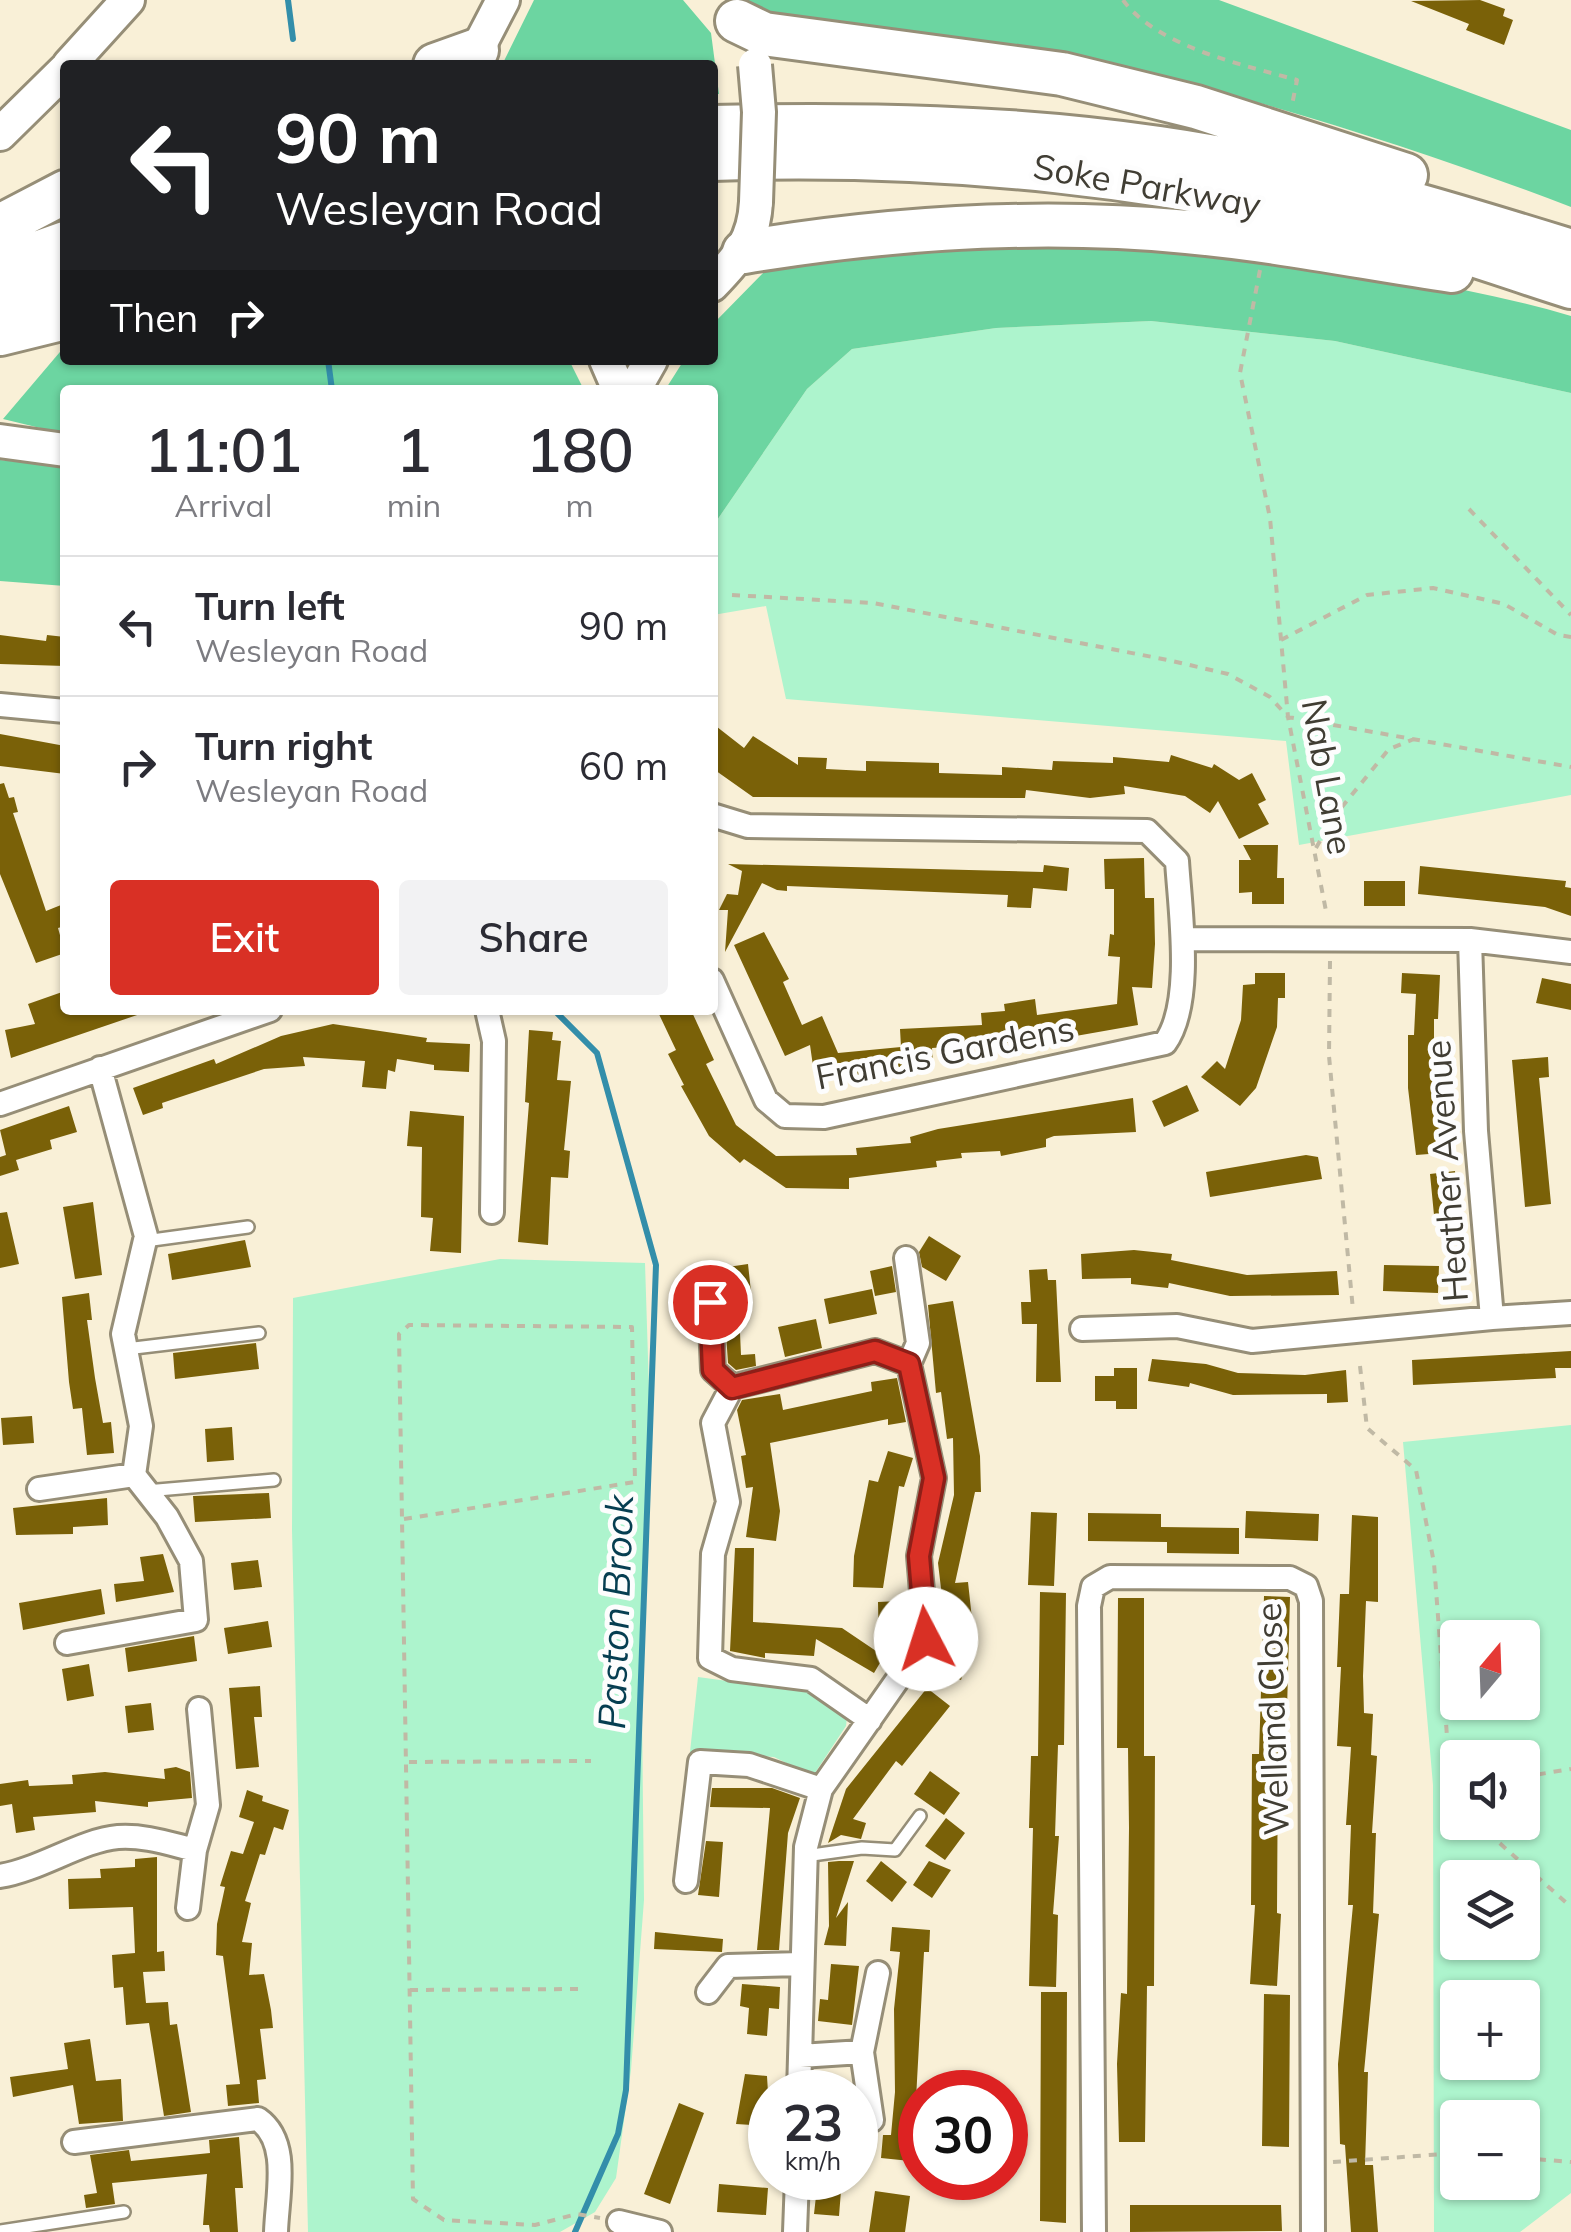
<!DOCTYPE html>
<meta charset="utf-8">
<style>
body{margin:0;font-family:Mulish,sans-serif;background:#f2f2f3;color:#2b2b33;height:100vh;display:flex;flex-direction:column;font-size:38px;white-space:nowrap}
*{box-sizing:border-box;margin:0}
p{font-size:32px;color:#7c7c81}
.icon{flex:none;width:55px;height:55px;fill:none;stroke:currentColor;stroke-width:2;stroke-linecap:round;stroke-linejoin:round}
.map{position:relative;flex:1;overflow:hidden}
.details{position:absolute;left:60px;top:385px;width:658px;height:630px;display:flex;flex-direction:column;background:#fff;border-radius:10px;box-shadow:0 2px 8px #0004}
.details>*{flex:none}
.hud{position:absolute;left:60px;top:60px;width:658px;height:305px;border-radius:10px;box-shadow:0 2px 8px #0004;background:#202124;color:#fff;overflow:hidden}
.needle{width:65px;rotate:19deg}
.buttons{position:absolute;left:1440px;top:1620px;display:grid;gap:20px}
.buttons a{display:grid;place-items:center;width:100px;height:100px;border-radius:10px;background:#fff;box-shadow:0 2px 8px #0004;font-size:50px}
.speed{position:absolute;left:748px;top:2070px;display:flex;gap:20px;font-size:50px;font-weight:700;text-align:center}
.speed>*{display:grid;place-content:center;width:130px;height:130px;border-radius:50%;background:#fff;box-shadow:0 2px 8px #0004;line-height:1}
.speed small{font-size:25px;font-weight:400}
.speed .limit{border:15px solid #d22;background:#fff;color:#111}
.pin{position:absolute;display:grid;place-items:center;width:85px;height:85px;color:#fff;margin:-42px;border:5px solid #fff;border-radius:50%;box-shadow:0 2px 10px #0007}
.me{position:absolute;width:110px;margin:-55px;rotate:355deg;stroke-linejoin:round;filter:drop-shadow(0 0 8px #0008)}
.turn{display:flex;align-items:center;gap:35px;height:210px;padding:0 50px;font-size:45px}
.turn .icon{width:130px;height:130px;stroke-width:2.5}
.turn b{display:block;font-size:70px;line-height:85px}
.then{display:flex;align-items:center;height:95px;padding:0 50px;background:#0003;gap:20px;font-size:38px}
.eta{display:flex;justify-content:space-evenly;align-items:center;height:170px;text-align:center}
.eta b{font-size:60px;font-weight:600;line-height:70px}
.primary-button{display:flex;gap:20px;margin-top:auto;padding:20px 50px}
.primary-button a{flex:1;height:115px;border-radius:10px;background:#d93025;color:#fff;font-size:40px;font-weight:600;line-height:115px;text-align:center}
.primary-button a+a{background:#f2f2f3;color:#2b2b33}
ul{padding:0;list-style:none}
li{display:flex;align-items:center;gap:30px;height:140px;padding:0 50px;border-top:2px solid #e1e1e2}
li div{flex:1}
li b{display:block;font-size:38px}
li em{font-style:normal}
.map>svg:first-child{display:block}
</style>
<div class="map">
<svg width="1571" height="2232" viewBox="0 0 1571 2232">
<rect width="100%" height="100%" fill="#f9f0d7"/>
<!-- green -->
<path fill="#adf4cd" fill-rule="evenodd" d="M1151,321L1335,341L1571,393V795L1299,845L1286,741L786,699L766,606L713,615V526L807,389L852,349L996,328Z
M500,1259L645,1263L651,1453L642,1712L644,1900L631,2070L616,2178L595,2212L560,2232H308L292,1530L293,1298Z
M1571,1425V2193L1520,2232H1434L1433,1785L1403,1442ZM1458,1638H1522V1702H1458ZM1458,1758H1522V1822H1458ZM1458,1878H1522V1942H1458ZM1458,1998H1522V2062H1458ZM1458,2118H1522V2182H1458Z
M698,1677L779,1688L786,1682L810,1685L847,1717L846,1726L813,1776L774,1757L690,1752Z"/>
<!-- forest -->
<path fill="#6cd5a1" d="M534,0H683L711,33L719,94H713L712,65H502Z
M742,0H1219L1571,130V207C1435,155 1292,109 1151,74C1024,42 889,29 759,16Z
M1080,240C1243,257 1413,270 1571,316V393L1335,341L1151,321L996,328L852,349L807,389L713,526L712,390H665L684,360H712L713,324L771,265L891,248Z
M65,346V360H569L584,390H65V434L3,419Z
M0,460L65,466V586L0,581Z"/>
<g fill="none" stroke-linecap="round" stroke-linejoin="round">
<!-- stream -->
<path stroke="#338eaa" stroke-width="6" d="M288,0L293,39
M328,360L332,390
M554,1010L597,1053L656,1265L626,2090L618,2134L575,2232"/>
</g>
<!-- building -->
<path fill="#7a6108" d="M1480,0L1505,9L1503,16L1513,20L1504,45L1466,30L1469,24L1411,1Z
M0,635L46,641L47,635L65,637V666L0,664Z
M712,723L744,748L753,736L798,765V757L827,758L826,769L866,771V761L939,763V773L1002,775V767L1052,770L1053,761L1113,763V757L1169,762L1171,755L1212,768L1214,764L1239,780L1252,773L1266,800L1258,804L1269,824L1239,839L1218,801L1210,813L1185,796L1124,786L1125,794L1090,798L1026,790L1025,798L753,797L712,768Z
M0,734L65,746V774L0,766Z
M4,783L9,798L14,797L18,812L13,813L46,911L61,905L65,917V926L58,928L65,953L36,963L0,874V784Z
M1243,845H1278L1277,878H1284V904H1252V892L1239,893V860H1251Z
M1144,858L1145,898H1154L1155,944L1152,988L1132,987L1138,1025L1019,1046V1042L932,1048L933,1065L826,1079L825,1071L814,1073L810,1045L785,1056L734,945L764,932L789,979L783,982L802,1025L822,1016L838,1053L901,1047L900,1029L982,1025L981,1013L1005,1011L1004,1004L1035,999L1037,1015L1117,1004L1120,957L1108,956L1110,934L1114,935V889H1105L1104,859Z
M728,864L1043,872L1044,865L1069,868L1067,891L1033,888L1031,908L1007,907L1008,895L787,886V891L777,890L762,883L725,952L728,910H719L727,894L738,895L742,871Z
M1420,866L1566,881L1565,887L1571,888V916L1545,907L1418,894Z
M1364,881H1405V906H1364Z
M1255,973H1285V998H1278L1277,1027L1256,1088L1240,1106L1201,1077L1217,1061L1225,1069L1241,1020L1243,985L1255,984Z
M1402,973L1440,975L1438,1019H1434V1101L1438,1100L1442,1153L1416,1155L1408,1088V1035H1414L1416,994L1401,993Z
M1542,978L1571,984V1010L1536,1003Z
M65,991V1010L143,1013L11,1058L5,1030L35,1024L28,1004Z
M657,1010H691L714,1060L706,1064L736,1125L776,1156L857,1155L856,1148L911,1143L910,1137L938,1129L1133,1098L1136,1132L1054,1136L1046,1139V1147L1001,1156L1000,1151L961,1153L962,1158L936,1161L937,1167L849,1178V1189L786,1188L744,1159L740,1163L709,1136L681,1086L684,1085L668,1054L676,1050Z
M333,1024L427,1038L426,1042L470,1044L469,1072L434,1070V1065L397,1059L395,1072L388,1070L386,1089L362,1087L365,1061L303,1057L305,1066L264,1069L162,1103L163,1108L143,1115L133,1088L214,1059L216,1064L281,1036Z
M529,1030L553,1032L552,1040L561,1041L557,1080L571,1081L564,1150L570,1151L568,1178L551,1177L548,1245L518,1242L529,1103L525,1102Z
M1548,1057L1549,1077L1539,1078L1551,1204L1525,1207L1512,1060Z
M1187,1085L1199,1111L1164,1127L1152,1101Z
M69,1106L77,1132L50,1140L52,1149L16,1160L19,1170L0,1176V1157L6,1155L0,1130Z
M410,1111L464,1116L461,1253L430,1251L433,1218L421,1217L422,1147L407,1146Z
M1306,1155L1318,1157L1322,1179L1210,1197L1206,1172Z
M1455,1171L1458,1213L1434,1215L1430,1174Z
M93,1202L102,1275L75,1279L63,1207Z
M7,1212L19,1264L0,1268V1213Z
M929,1236L961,1256L946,1281L922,1267L919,1252Z
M245,1240L251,1267L172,1280L168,1254Z
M1134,1250L1172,1254L1171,1260L1247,1275L1337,1271L1339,1295L1230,1296L1169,1283L1168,1288L1131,1284V1278L1082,1279L1081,1254Z
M748,1264L752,1301L727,1305L721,1268Z
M1384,1265L1439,1266L1438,1293L1383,1291Z
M892,1266L896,1292L875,1296L870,1271Z
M1047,1269L1048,1280H1056L1061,1382H1036L1037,1324H1022L1021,1302H1031L1029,1270Z
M872,1289L877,1314L829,1324L824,1299Z
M89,1293L92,1320H87L95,1378L103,1423L111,1422L114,1453L87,1455L82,1408L73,1409L69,1382L62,1297Z
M953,1301L980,1456L981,1492H975L955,1583L968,1582L972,1619L945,1622L938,1563L954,1495L953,1438L947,1439L941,1392L936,1393L928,1305Z
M816,1319L822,1348L785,1357L778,1327Z
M740,1333L741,1355L755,1354L756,1366L736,1370L728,1363L726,1334Z
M256,1343L259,1369L175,1379L173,1353Z
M1571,1351V1368H1555L1556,1378L1413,1385L1412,1360Z
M1152,1359L1206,1364L1238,1373L1305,1375L1346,1370L1348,1402L1327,1403V1394L1233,1395L1190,1383L1189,1387L1148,1381Z
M1114,1368H1137V1409H1116V1401H1095V1376H1114Z
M897,1378L906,1422L888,1425V1419L770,1443L780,1511L776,1541L746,1537L753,1487L746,1488L741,1456L746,1455L737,1410L742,1400L780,1394L783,1410L872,1391L871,1382Z
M32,1416L34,1443L3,1445L1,1418Z
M232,1427L234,1460L207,1462L205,1429Z
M888,1451L913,1458L904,1487L899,1486L883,1588L853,1587L854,1556L869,1480L878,1482Z
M269,1493L271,1518L195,1522L193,1496Z
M107,1498L108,1525L73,1527V1534L16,1535L13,1508Z
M1246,1511L1319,1514L1318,1541L1245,1538Z
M1031,1512L1057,1513L1054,1586L1028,1585Z
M1088,1513L1161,1514V1527L1239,1528V1554L1167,1553V1542L1088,1541Z
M1352,1515L1378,1517V1602L1366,1601L1363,1676L1364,1713L1373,1714L1371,1755L1377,1756L1372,1833H1376L1373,1913L1379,1914L1364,2072H1368L1365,2165H1373L1378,2232H1351L1345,2145L1340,2144L1338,2064L1353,1905H1348L1351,1825H1346L1351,1747L1337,1746L1341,1667H1337L1340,1594H1349Z
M735,1548H754L753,1622L842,1628L879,1653L878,1602L900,1601L903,1624L874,1673L816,1639L814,1656L765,1653V1658L730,1651Z
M163,1554L174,1592L116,1602L114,1584L144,1581L140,1557Z
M258,1560L262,1587L234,1590L231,1563Z
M101,1589L105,1614L23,1630L19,1603Z
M1040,1592L1066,1593L1064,1745H1058L1055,1836H1059L1053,1914L1058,1915L1056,1987L1029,1986L1033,1828H1029L1031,1756H1038Z
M1264,1596L1290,1597L1286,1748H1278L1277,1913L1281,1914L1277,1986L1250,1984L1255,1905H1251L1252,1754H1259Z
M1118,1598H1144V1756H1155L1154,1986H1147L1145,2142H1119L1117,2064L1121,1993L1127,1994L1129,1828L1128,1748H1117Z
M268,1621L272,1647L228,1654L224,1628Z
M194,1636L197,1661L128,1672L125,1648Z
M946,1637L972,1646L961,1680L935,1672Z
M89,1664L94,1696L67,1701L62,1669Z
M260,1686L262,1717H254L259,1767L236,1769L229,1688Z
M927,1688L950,1706L902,1766L896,1761L853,1819L866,1823L861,1839L841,1835L828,1843L846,1789Z
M151,1703L154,1730L128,1733L125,1706Z
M176,1767L190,1772L192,1798L148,1802V1807L95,1801L96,1812L33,1817L35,1830L16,1833L12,1804L0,1806V1784L28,1780L29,1786L73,1784L72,1775L105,1772L165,1779L164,1769Z
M930,1771L960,1793L944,1815L914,1794Z
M712,1788H772L800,1798L788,1833L779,1950H757L770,1808L710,1807Z
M247,1790L263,1796L262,1801L289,1810L283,1830L274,1827L265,1855L260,1854L245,1901L251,1903L242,1942L252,1943L249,1975L264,1974L271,2010L273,2028L260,2029L266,2079L257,2080L259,2103L228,2106L226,2085L240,2084L223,1956L216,1955L217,1924L225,1887L220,1886L231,1851L243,1854L254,1822L239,1817Z
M946,1818L965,1833L945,1860L925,1846Z
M706,1841L723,1842L719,1897L698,1895Z
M157,1857V1952L164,1951L165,1971L143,1972L146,2003L168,2002L170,2025L177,2024L191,2112L164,2116L149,2023L126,2025L123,1987L114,1988L112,1955L135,1953L133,1907L69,1909L68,1879L101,1878L100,1869L135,1867V1859Z
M839,1861H854L836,1918L848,1902L846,1946L824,1945L829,1926L828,1862Z
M881,1861L907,1882L892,1902L866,1881Z
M929,1861L951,1870L932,1898L913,1885Z
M892,1927L930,1930L929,1952H924L914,2136L920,2137V2162L881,2158L883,2135H891L895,2092L894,2009L900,1952L890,1951Z
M655,1932L723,1939L722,1952L654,1949Z
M831,1964L859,1966L852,2025L818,2021L820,1999L828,2000Z
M742,1984L780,1987L779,2009L769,2008L767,2036L747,2034L749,2008L740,2006Z
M1041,1992H1067L1066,2223L1040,2221Z
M1264,1994L1290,1995L1289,2147L1262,2146Z
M90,2039L96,2081L121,2079L123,2121L79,2124L73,2085L13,2097L10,2077L68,2069L64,2043Z
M745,2074L767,2076L770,2126L736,2124Z
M679,2103L704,2113L670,2204L644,2194Z
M239,2137L243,2188H235L238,2232H210L209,2225H203L207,2174L112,2183L115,2204L86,2208L84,2195L97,2193L90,2155L129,2150L131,2161L210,2153L209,2140Z
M818,2178H842L839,2216L814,2214Z
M719,2184L768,2188L766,2215L717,2212Z
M875,2191L910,2196L905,2232H869Z
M1130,2205H1281L1282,2231L1130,2232Z"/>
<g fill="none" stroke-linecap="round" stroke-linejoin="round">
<defs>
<path id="lane" d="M145,1241L248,1227
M126,1349L259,1333
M146,1491L274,1480
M805,1856L862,1848L895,1850L920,1816
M0,2231L124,2212"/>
<path id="street" d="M0,705L65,711
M712,815L748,826L1147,831L1177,861C1180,910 1194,1003 1165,1043L824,1117L785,1116L766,1100L712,980
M1183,939L1470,940L1571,952
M1470,940L1476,1131L1492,1318L1571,1313
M487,1010L494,1041L492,1212
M0,1104L270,1010
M906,1258L918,1343L909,1364
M710,1301L713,1370L732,1387
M1082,1329L1177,1326L1252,1341L1492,1318
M39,1489L134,1475
M67,1643L196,1620L191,1561L167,1517L134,1475L141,1426L123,1334L146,1236L100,1068
M0,1876C39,1870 82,1840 118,1837C144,1835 170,1844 195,1850
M686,1881L700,1762L749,1765L821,1789
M188,1908L195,1850L208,1805L199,1709
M708,1992L728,1966L802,1964
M862,2052L878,1973
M800,2056L862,2052L872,2120
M799,2092L806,1847L821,1789L926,1639L919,1556L934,1478L909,1364L875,1351L732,1387L713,1423L728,1502L713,1554L710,1658L732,1669L811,1679L870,1720
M74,2142L258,2119C291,2142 277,2195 276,2232
M619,2222L660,2232
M795,2232L797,2178
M1094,2232L1089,1606L1093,1587L1110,1577L1290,1578L1306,1586L1311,1601L1313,2232"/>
<path id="secondary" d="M69,65L128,0
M476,65L477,50L503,0
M0,134L65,70
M712,285C738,258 754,241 756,202
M606,360L619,390
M634,390L651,360
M0,441L65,450"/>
<path id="highway" d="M737,21L764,34L1062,74L1196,107L1406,175
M435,65L477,50
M712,127C863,124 1010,126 1159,148C1300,168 1436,209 1571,251
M712,159C948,151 1168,175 1397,233C1456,247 1513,269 1571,287
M0,226L65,192
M744,252C889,228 1040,218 1187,232C1275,240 1364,258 1452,271
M0,266L65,243
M0,299L65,277
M0,334L65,318"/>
</defs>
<!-- lane casing -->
<use href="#lane" stroke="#968e77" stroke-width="16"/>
<!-- street casing -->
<use href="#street" stroke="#968e77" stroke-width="28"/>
<!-- secondary casing -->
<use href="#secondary" stroke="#968e77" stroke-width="38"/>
<!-- highway casing -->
<use href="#highway" stroke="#968e77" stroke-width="48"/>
<!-- path -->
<path stroke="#c0b9a5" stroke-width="4" stroke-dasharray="8 8" stroke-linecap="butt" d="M1123,0C1157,47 1244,65 1297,80L1292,105
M1260,270L1240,373L1270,518L1288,717L1327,916
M1469,509L1571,615
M732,595L873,603L1168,660L1228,674L1270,697L1288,717L1571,767
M1281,640L1367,595L1433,588L1504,604L1558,635L1571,637
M1316,848L1333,818L1389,749L1414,739
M1330,961L1329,1056L1353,1310
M1360,1366L1367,1428L1416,1470L1434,1563L1449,1763L1458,1788
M404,1519L635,1482L632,1327L409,1325L399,1334L413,2199L444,2220L535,2225L577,2214L600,2218
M409,1762L591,1761
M1522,1777L1571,1769
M1476,1822L1571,1907
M410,1990L583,1989
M1522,2158L1571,2162
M1333,2162L1458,2153"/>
<!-- lane -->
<use href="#lane" stroke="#fff" stroke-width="11"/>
<!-- street -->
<use href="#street" stroke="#fff" stroke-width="22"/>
<!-- secondary -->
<use href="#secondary" stroke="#fff" stroke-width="32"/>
<!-- highway -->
<use href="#highway" stroke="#fff" stroke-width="42"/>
<defs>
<path id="secondary-bridge" d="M755,65L759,112L756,202"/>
</defs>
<!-- secondary-bridge casing -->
<use href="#secondary-bridge" stroke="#968e77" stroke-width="38" stroke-linecap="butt"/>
<!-- secondary-bridge -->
<use href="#secondary-bridge" stroke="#fff" stroke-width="32"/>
</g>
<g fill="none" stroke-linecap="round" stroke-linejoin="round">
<defs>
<path id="route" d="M710,1302L713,1370L732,1388L875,1351L909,1364L934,1478L919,1556L926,1639"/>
</defs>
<!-- route casing -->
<use href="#route" stroke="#8d1f18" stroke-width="25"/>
<!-- route -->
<use href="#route" stroke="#d93025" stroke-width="18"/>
</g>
<g text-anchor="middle" stroke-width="10" stroke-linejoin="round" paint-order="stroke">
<!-- street labels -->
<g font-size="35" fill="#403d33" stroke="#fdfdfd">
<text transform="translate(1147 186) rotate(10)" y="12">Soke Parkway</text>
<text transform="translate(1327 777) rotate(80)" y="12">Nab Lane</text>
<text transform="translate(945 1053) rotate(-11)" y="12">Francis Gardens</text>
<text transform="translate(1447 1171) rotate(-94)" y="12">Heather Avenue</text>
<text transform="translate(1273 1719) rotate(-92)" y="12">Welland Close</text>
</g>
<!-- water labels -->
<g font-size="38" font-style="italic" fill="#063e51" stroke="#fdfdfd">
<text transform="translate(616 1612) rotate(-88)" y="13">Paston Brook</text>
</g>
</g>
</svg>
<div class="buttons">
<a><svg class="needle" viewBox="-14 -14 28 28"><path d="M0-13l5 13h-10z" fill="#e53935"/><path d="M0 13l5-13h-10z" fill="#7c7c81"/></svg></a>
<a><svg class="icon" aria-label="sound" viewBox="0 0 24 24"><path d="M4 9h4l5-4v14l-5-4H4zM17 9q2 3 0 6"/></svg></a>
<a><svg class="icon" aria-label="layers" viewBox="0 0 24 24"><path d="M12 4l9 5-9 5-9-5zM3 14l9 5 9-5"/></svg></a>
<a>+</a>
<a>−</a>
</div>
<div class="speed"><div>23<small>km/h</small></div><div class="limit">30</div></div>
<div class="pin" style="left:710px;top:1302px;background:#d93025"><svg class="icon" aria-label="arrive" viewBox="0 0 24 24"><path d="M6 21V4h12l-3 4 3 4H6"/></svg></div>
<svg class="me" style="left:926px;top:1639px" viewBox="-20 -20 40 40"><circle r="19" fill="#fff"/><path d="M0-13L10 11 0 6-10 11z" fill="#d93025"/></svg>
<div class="hud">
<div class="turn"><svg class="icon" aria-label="left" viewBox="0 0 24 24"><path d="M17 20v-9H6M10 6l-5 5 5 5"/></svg><div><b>90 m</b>Wesleyan Road</div></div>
<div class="then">Then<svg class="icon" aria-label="right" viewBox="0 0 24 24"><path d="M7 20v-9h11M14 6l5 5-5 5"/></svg></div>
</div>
<section class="details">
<div class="eta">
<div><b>11:01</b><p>Arrival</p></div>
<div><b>1</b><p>min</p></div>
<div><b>180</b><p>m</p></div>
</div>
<ul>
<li><svg class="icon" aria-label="left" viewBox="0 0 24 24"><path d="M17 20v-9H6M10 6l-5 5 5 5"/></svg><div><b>Turn left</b><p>Wesleyan Road</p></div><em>90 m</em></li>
<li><svg class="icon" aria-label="right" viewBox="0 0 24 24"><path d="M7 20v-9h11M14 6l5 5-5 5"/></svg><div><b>Turn right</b><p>Wesleyan Road</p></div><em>60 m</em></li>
</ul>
<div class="primary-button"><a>Exit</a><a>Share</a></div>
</section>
</div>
